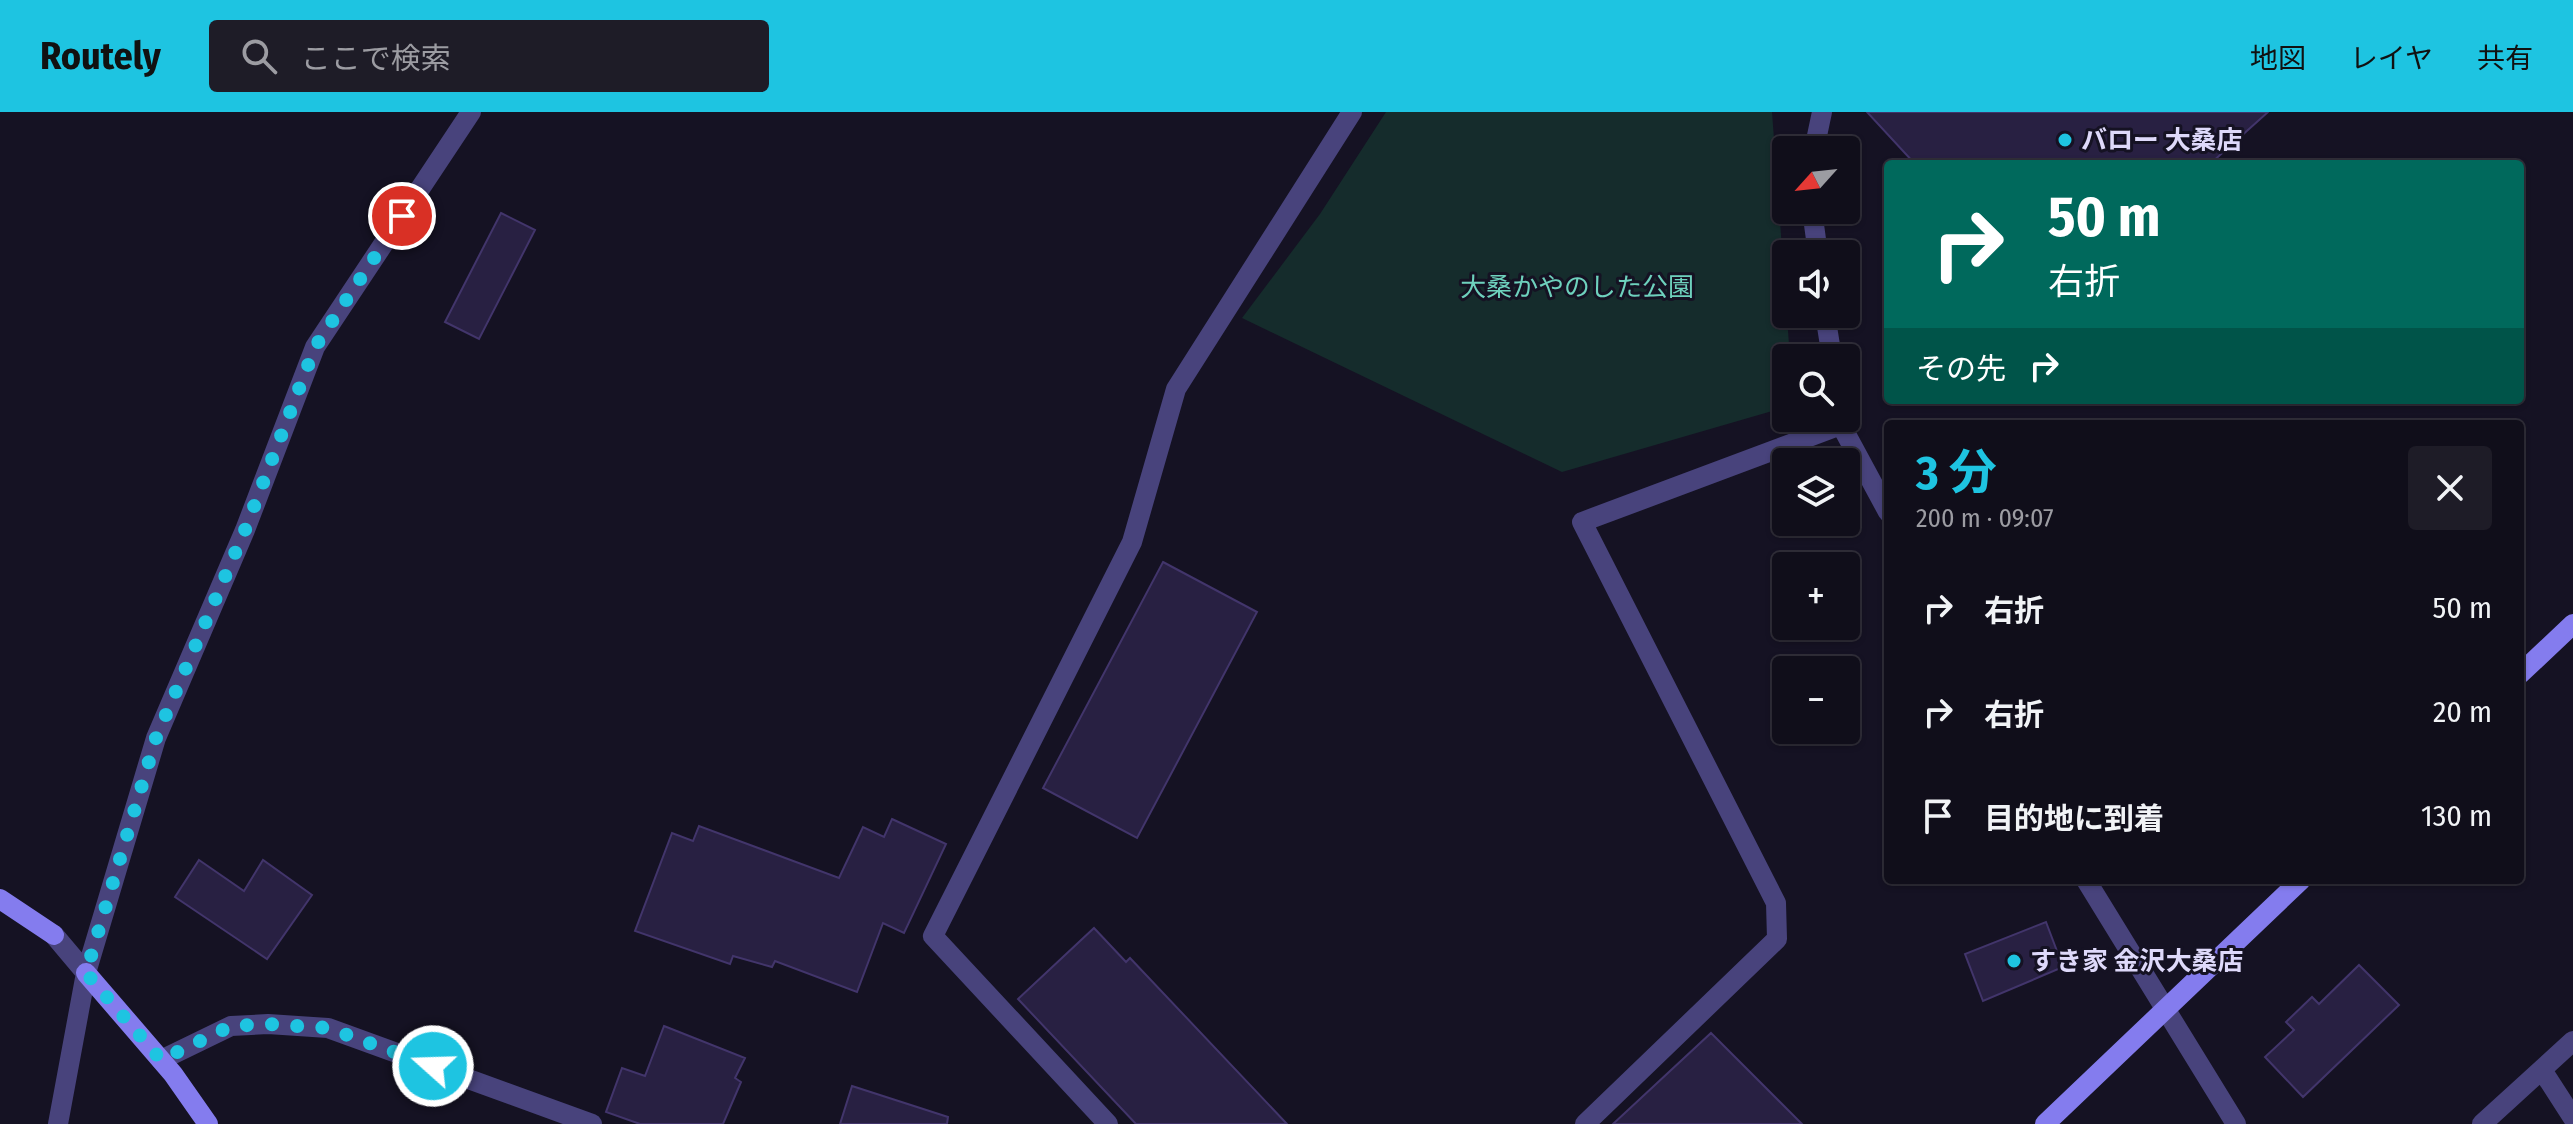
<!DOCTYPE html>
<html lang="ja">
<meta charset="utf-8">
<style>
body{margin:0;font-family:"Fira Sans Condensed","Noto Sans JP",sans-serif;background:#1e1c27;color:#f1f3f6;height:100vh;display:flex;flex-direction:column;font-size:30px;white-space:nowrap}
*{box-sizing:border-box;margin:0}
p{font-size:26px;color:#9c9ca2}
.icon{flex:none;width:44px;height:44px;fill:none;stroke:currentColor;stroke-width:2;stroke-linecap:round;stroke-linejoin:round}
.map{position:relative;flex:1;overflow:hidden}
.details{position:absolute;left:1884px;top:308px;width:640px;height:464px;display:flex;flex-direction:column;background:#100e1a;border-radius:8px;box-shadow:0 2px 6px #0004,0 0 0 2px #302e39}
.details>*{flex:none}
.top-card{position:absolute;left:1884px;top:48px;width:640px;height:244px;border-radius:8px;box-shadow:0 2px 6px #0004,0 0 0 2px #302e39;background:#00695c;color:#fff;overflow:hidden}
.needle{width:52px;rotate:243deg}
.buttons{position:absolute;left:1772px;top:24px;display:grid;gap:16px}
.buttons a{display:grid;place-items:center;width:88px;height:88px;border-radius:8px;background:#100e1a;box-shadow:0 2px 6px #0004,0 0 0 2px #302e39;font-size:40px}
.pin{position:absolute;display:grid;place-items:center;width:68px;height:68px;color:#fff;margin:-34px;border:4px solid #fff;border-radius:50%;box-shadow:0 2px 8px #0007}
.me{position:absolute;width:88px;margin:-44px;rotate:290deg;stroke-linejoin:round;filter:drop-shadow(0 0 6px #0008)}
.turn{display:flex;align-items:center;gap:28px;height:168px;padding:0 32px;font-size:36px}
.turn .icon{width:104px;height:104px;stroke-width:2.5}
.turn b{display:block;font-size:56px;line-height:68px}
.then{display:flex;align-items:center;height:76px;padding:0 32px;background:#0003;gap:16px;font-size:30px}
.round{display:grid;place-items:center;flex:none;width:84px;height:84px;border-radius:8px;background:#1e1c27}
.head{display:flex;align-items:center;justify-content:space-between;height:136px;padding:0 32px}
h1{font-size:48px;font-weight:700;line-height:60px;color:#1ec4e1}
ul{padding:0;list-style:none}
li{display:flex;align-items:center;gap:24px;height:104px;padding:0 32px}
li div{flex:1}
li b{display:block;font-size:30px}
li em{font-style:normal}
header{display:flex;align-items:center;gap:48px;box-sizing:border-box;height:112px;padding:0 40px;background:#1ec4e1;color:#111}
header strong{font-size:38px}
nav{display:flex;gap:44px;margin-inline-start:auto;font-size:28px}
.search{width:560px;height:72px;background:#1e1c27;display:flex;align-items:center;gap:20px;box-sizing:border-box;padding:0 28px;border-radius:8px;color:#9c9ca2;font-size:30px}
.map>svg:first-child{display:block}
</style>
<header>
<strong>Routely</strong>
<div class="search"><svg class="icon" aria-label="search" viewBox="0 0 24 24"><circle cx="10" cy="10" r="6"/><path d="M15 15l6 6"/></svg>ここで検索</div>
<nav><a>地図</a><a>レイヤ</a><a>共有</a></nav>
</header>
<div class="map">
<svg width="2573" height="1012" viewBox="0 0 2573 1012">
<rect width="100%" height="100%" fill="#151223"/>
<!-- green -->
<path fill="#152c2c" d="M1386,0H1772L1790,246H1786V295L1562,360L1242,206L1320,102Z"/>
<!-- building -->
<path fill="#282042" stroke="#42356b" stroke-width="2" d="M1867,0H2268L2210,52H1915Z
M501,101L535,118L479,227L445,210Z
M1163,450L1257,500L1137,726L1043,676Z
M892,707L946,732L904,821L883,811L857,880L775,849L772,855L733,844L730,852L635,819L672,721L693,729L699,714L839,766L863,715L884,725Z
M199,748L244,779L263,748L312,783L267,847L175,785Z
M2046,810L2063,855L1983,889L1965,842Z
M1094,816L1126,850L1130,846L1287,1012H1136L1018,887Z
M2359,853L2399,893L2303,985L2265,945L2294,918L2286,910L2312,885L2319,892Z
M664,914L745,946L735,966L741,970L723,1012H640L606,1000L622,956L645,964Z
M1711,921L1802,1012H1613Z
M852,974L948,1005L947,1012H840Z"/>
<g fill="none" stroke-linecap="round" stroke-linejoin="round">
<!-- street -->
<path stroke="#48437c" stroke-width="20" d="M1814,38L1822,0
M1812,98L1818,142
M1825,202L1832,246
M2086,768L2236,1012
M54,823L86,861
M161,948L231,914L268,912L328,916L592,1012
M2542,958L2573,1006
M58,1012L86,861L156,626L245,418L315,235L471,0
M1108,1012L933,824L1132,430L1176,277L1352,0
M1585,1012L1777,827L1776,791L1582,410L1841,313L1888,400
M2482,1012L2573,929"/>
<!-- secondary -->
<path stroke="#847cee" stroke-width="20" d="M2520,562L2573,512
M0,787L54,823
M86,861L173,962L208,1012
M2045,1012L2301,768"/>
</g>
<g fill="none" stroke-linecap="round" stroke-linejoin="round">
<!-- route -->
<path stroke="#1ec4e1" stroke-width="14" stroke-dasharray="0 25.2" d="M402,104L315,235L245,418L156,626L86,861L161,948L231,914L268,912L328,916L433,954"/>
</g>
<!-- markers -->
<g fill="#1ec4e1" stroke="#151223" stroke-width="3">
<circle cx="2065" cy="28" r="8"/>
<circle cx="2014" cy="849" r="8"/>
</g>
<g text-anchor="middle" stroke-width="6" stroke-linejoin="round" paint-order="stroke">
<!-- poi labels -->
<g font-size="26" font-weight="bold" fill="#ded9fa" stroke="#151223" text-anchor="start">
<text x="2081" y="37">バロー 大桑店</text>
<text x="2030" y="858">すき家 金沢大桑店</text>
</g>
<!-- park labels -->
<g font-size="26" fill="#6ed1bd" stroke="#151223">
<text x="1577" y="184">大桑かやのした公園</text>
</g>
</g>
</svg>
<div class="buttons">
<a><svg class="needle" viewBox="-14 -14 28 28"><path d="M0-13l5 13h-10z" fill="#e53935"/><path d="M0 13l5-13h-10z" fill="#9c9ca2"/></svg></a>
<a><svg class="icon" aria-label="sound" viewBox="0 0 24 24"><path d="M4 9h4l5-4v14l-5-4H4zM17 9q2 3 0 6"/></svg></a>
<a><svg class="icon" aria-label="search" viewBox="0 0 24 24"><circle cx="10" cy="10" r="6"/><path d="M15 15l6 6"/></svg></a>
<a><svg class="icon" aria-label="layers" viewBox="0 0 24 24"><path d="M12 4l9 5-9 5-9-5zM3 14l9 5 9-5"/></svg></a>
<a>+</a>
<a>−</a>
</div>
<div class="pin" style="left:402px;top:104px;background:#d93025"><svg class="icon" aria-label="arrive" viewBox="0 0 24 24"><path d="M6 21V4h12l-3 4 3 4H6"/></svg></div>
<svg class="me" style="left:433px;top:954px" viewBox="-20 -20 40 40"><circle r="17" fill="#1ec4e1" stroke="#fff" stroke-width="3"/><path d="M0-11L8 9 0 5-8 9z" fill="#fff"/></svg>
<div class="top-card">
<div class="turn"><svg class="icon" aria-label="right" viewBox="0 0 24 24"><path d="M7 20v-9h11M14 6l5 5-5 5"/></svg><div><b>50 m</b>右折</div></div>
<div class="then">その先<svg class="icon" aria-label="right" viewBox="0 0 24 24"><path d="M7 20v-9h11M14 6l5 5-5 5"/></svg></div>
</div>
<section class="details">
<div class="head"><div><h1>3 分</h1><p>200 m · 09:07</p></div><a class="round"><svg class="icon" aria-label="close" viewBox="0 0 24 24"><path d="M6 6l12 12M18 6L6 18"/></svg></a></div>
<ul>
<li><svg class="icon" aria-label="right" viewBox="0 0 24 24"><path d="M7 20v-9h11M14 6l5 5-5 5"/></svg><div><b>右折</b></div><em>50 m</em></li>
<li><svg class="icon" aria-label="right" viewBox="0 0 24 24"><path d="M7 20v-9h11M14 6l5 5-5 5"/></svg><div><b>右折</b></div><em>20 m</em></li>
<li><svg class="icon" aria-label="arrive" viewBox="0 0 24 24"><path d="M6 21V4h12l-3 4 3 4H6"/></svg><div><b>目的地に到着</b></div><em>130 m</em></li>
</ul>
</section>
</div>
